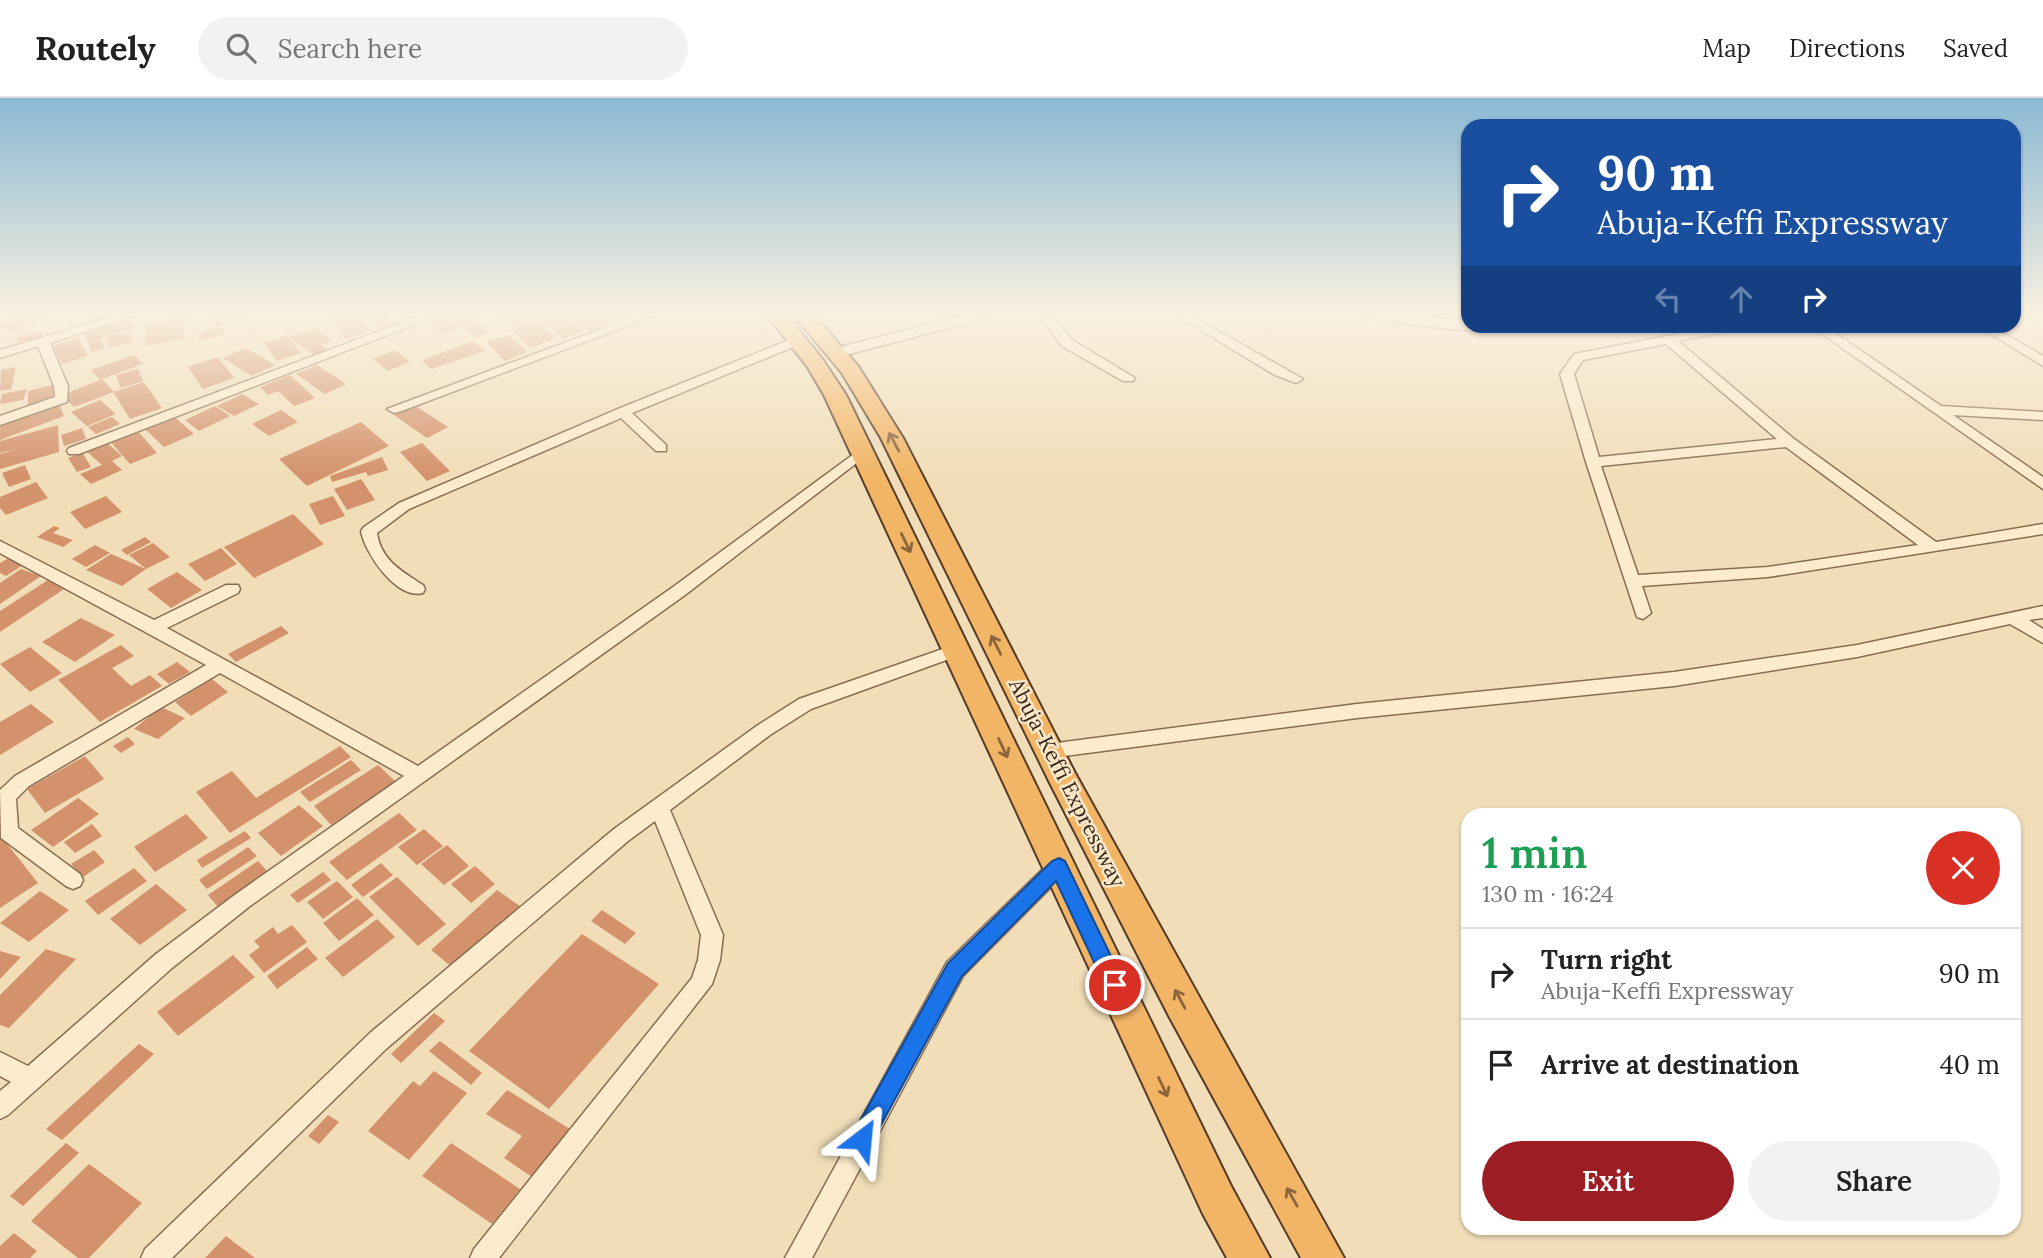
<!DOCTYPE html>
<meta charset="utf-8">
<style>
body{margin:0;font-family:Lora,serif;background:#f2f2f2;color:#222;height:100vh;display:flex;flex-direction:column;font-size:26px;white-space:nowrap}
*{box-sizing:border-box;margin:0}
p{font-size:23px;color:#767676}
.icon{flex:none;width:38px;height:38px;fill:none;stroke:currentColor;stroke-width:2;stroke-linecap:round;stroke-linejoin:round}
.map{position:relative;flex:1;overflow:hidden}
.side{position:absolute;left:1461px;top:710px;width:560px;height:427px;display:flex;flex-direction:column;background:#fff;border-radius:21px;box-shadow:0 2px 5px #0004}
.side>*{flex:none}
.top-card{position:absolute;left:1461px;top:21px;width:560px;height:214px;border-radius:21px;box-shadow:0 2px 5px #0004;background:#1a4fa0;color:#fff;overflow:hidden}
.pin{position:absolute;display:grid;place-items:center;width:60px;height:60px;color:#fff;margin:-30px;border:4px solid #fff;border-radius:50%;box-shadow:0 2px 7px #0007}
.me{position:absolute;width:77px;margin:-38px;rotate:29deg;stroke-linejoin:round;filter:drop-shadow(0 0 5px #0008)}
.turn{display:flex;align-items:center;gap:24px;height:147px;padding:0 21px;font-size:32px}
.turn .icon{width:91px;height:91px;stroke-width:2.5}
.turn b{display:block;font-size:49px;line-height:60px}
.lanes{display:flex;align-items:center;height:66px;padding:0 21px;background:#0003;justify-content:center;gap:35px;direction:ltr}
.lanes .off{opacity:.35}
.round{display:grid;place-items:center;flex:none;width:74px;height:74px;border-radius:37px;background:#f2f2f2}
.overview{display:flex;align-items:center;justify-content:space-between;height:119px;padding:0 21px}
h1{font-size:42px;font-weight:600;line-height:52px;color:#1e9e55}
.action{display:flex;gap:14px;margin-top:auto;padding:14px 21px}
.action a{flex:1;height:80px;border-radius:42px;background:#9c1e24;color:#fff;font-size:28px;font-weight:600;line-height:80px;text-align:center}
.action a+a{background:#f2f2f2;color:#222}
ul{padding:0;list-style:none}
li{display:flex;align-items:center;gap:21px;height:91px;padding:0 21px;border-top:2px solid #e0e0e0}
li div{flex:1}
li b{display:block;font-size:26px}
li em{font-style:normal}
header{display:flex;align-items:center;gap:42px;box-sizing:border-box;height:98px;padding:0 35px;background:#fff;border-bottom:2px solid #e0e0e0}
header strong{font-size:33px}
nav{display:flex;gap:38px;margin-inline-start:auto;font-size:24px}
.search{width:490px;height:63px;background:#f2f2f2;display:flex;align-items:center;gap:18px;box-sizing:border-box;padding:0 24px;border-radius:38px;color:#767676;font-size:26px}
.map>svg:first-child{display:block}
</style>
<header>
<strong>Routely</strong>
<div class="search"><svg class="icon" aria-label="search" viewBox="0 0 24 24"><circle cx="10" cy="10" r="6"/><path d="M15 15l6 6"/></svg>Search here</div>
<nav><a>Map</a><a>Directions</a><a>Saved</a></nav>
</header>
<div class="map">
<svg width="2043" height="1160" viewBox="0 0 2043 1160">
<rect width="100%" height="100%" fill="#f1deb9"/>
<!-- building -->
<path fill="#d3926b" d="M31,216L54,218L7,234L0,226Z
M95,216H124L96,225L90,217Z
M208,216H240L242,222L212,229Z
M338,216H357L370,233L346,241L330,218Z
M362,216H383L394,226L378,231Z
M464,216H469L490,234L475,240L453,220Z
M495,216H543L514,228Z
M552,216H562L583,233L563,241L539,220Z
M564,216H631L589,234Z
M443,217L461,228L444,236L426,225Z
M185,218L184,240L145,248L147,226Z
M129,220L134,230L100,240L105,250L92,254L83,234Z
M536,223L557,240L531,250L511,232Z
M222,229L224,237L199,243L198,234Z
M314,230L332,243L322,247L327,251L314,257L290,240Z
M131,233L133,244L109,250L107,239Z
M42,234V239L17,245V239Z
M288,237L301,255L277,263L264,245Z
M509,237L527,254L505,263L487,244Z
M78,240L88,258L62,266L53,248Z
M473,243L485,253L431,271L422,262Z
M246,250L275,267L252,278L223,260Z
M395,252L410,264L388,273L373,261Z
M134,257L143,266L102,281L114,294L74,309L62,297L100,282L91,272Z
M218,259L234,280L203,291L188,269Z
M317,267L346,286L325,296L296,276Z
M16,269L11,291L0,293L1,272Z
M138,271L143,283L121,290L116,277Z
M290,277L315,300L294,308L278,293L268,297L260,289Z
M144,284L162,310L130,321L113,294Z
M59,285L60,302L28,310V293Z
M27,291L23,302L0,306L2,296Z
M242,296L259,306L234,318L217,308Z
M100,302L116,316L87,328L71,314Z
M59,306L64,318L0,342V325Z
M414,307L448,329L427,340L394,317Z
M215,308L230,318L199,333L185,322Z
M281,312L298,324L269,338L252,326Z
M112,319L120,326L96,336L88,329Z
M175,319L194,336L164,349L145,331Z
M361,324L389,348L307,388L279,361Z
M58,327L59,354L0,371V356L17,351L0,355V343Z
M82,330L86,341L64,348L61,337Z
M136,331L157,355L130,366L109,342Z
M105,343L122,358L112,363L122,372L91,386L80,376L102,367L85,352Z
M422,345L450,373L427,383L400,354Z
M82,354L91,369L77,374L68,360Z
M382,359L388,372L368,378L366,374L332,384L330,378Z
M25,367L31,381L9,389L2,375Z
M361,381L375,402L347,412L334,391Z
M36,384L48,400L6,417L0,410V399Z
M106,398L122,414L85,431L70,414Z
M333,398L345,418L320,427L309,406Z
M293,416L324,446L254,480L224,449Z
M54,428L60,430L53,435L73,442L63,449L37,439Z
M145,439L151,444L127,457L121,452Z
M153,445L170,459L146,471L129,457Z
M95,447L110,455L86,469L72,461Z
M221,450L237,466L205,483L188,466Z
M111,456L146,471L122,488L86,472Z
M14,457L29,463L6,478L0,475V465Z
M21,471L41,478L0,506V485Z
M177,474L202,492L171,510L147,491Z
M48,482L67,489L0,534V513Z
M81,520L115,537L75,564L42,544Z
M281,528L289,535L236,564L228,556Z
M121,547L134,558L112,570L131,588L150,577L162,588L100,624L58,582Z
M30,549L62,575L30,594L0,566Z
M177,564L190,574L169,586L157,576Z
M212,581L228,594L191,618L175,604Z
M31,606L54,624L0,657V624Z
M161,609L185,620L158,641L134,631Z
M128,639L135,646L121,655L113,648Z
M340,648L351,659L230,735L196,694L232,673L256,700Z
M85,658L104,681L45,715L27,691Z
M351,662L361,672L310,704L300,694Z
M378,667L396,684L331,727L314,708Z
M78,700L99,716L53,749L31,732Z
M299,707L323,728L281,758L258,735Z
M399,715L417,732L347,782L329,764Z
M186,716L208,740L155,774L134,749Z
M92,726L102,738L75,755L64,744Z
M424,731L443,748L417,767L398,749Z
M245,733L251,740L202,770L197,762Z
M0,737L38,785L0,810Z
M447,747L469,768L444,787L421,766Z
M248,749L257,758L207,791L199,782Z
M94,752L105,764L83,779L71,766Z
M258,763L268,774L218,809L208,797Z
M381,765L393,777L363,799L351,787Z
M475,768L495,786L471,805L451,786Z
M134,770L147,783L98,817L85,803Z
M323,774L331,782L298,805L290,797Z
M397,779L446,826L418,848L369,799Z
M337,783L353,799L323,821L307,804Z
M156,786L187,812L140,847L110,821Z
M497,792L520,808L453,870L431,852Z
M40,793L69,812L29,844L0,825Z
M357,800L374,817L339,843L323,825Z
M602,812L636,835L625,846L591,823Z
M377,821L395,839L343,879L325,860Z
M292,827L307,844L264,875L249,857L260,849L254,843L273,829L278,836Z
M582,836L659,886L549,1011L469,953Z
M307,849L318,861L277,891L267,878Z
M46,851L76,861L9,930L0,927V897Z
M0,853L21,859L0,881Z
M233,857L255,879L178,938L157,914Z
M434,915L445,923L401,965L391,956Z
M440,943L482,975L471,987L429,953Z
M139,946L154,956L62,1042L46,1031Z
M434,973L467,995L409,1062L368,1033L413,983L420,988Z
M507,992L570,1031L532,1079L504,1060L522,1038L486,1016Z
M328,1017L339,1024L319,1046L308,1038Z
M66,1045L79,1055L23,1108L10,1098Z
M451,1045L520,1091L492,1126L422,1078Z
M89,1066L142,1105L89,1160H78L31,1123Z
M14,1135L37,1153L30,1160H0V1148Z
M226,1138L255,1160H205Z"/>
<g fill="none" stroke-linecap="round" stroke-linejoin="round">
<defs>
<path id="minor" d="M121,216H139L50,245L68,288L67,304L0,327V318L55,299L54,288L38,248L0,260V252Z
M425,216H442L79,356H69L67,353L69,350Z
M642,216H659L399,314L394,315L387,311Z
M1038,216H1050L1072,242L1135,280L1133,283H1123L1062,248Z
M1174,216H1188L1303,281L1296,285L1275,277Z
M1719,228H1741L1735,232L1678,243L1794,341L1936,444L2043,426V436L1768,479L1642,488L1651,515L1643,521L1637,519L1586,364L1560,276L1574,256ZM1666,246L1777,341L1599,359L1574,276L1583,262ZM1786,349L1918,447L1768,469L1638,477L1601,368Z
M1811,228H1825L1941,308L2043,314V322L1953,317L2043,379V391Z
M1978,228H1992L2043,258V268Z
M799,238L803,239V245L632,315L666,347V353H656L621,320L409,411L377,435C381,462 401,473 423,487L425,491L423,495C397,502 365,456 361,433L364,429L399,405L618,311Z
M862,350L869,354L867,357L685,497L250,808L172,870L8,1017L0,1021V993L11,984L0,978V954L28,968L156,856L236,796L404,678L220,575L29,688L16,701L18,730L80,776L83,782L80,788L73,791L66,788L1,740L0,692L15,678L206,567L0,455V443L154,522L226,487H238L240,491L238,495L167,530L418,668L673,489Z
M2043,508V520L2029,522L2043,531V545L2010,526L1857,559L1674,588L1357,620L1049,660L1042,658L1040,653L1042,648L1049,646L1357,606L1674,574L1857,547Z
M957,546L966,552L963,556L811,611L770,637L670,712L723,837L720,862L712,886L499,1160H470L474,1151L692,880L698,862L701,837L655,723L628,743L386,951L172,1160H141L145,1151L370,935L614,731L758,627L799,601Z
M1059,759L1066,762L1069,768L1066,774L963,878L812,1160H785L947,864L1052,762Z"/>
<path id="tertiary" d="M969,216H993L991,219L838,259L830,254L833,251Z
M1362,216H1399L1468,223V228H1520C1506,242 1394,224 1369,220Z"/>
<path id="trunk" d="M766,216H786L823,262L846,297L1231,1088L1270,1160H1227L1203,1116L824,297L807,268Z
M793,216H813L858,268L903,340L1075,675L1344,1160H1301L1169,918L1049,683L881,340L842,275Z"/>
</defs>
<!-- minor casing -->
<use href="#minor" stroke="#886d53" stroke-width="3"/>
<!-- tertiary casing -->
<use href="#tertiary" stroke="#886d53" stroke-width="3"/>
<!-- trunk casing -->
<use href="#trunk" stroke="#553b28" stroke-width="4"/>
<!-- minor -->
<use href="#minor" fill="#fcebcc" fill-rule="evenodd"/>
<!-- tertiary -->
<use href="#tertiary" fill="#fcebcc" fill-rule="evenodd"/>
<!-- trunk -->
<use href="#trunk" fill="#f2b566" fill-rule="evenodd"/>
</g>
<!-- one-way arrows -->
<defs><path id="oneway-shaft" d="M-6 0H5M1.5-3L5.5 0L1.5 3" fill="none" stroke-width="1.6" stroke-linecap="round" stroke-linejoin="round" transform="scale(1.75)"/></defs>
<g stroke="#8b663c">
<use href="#oneway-shaft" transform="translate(894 344) rotate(-118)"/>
<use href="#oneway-shaft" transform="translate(906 445) rotate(64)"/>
<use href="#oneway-shaft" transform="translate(996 547) rotate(-117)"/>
<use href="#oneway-shaft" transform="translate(1003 650) rotate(65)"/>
<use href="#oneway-shaft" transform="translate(1180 901) rotate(-118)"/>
<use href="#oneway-shaft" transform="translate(1163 989) rotate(65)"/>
<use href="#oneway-shaft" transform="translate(1292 1099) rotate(-120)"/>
</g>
<!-- sky -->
<linearGradient id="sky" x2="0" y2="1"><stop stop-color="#8ab9d4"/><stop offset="0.57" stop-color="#f9f0e0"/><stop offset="1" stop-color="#f9f0e0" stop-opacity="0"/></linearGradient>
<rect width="2043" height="378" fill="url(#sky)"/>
<!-- route -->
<path fill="#1a73e8" stroke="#114b97" stroke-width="2" d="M1059,760L1065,763L1122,881L1125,887L1122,894L1115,897L1108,894L1056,783L962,878L869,1049L862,1052L854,1049L851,1041L854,1034L948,865L1052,763Z"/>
<g text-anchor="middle" stroke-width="5" stroke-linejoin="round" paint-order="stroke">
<!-- street labels -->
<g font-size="21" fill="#362619" stroke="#f8e8c9">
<text transform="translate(1067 685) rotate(63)" y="7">Abuja-Keffi Expressway</text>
</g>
</g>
</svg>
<div class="pin" style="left:1115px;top:887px;background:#d93025"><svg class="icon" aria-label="arrive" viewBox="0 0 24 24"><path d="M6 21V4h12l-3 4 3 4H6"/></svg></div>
<svg class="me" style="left:862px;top:1041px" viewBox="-20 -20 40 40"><path d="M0-17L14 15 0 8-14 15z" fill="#1a73e8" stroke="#fff" stroke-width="4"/></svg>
<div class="top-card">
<div class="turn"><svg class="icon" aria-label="right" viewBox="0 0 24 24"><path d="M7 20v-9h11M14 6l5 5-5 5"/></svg><div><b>90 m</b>Abuja-Keffi Expressway</div></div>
<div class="lanes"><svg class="icon off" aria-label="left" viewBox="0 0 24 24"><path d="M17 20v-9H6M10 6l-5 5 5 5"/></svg><svg class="icon off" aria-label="ahead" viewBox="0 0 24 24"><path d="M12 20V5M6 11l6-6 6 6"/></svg><svg class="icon" aria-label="right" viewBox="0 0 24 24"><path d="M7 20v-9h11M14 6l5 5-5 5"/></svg></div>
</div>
<section class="side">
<div class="overview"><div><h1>1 min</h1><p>130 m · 16:24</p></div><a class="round" style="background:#d93025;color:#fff"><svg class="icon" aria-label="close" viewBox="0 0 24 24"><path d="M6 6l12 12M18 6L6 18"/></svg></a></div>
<ul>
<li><svg class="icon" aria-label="right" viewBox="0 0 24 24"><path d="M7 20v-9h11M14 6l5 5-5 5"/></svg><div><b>Turn right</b><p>Abuja-Keffi Expressway</p></div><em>90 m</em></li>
<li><svg class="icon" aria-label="arrive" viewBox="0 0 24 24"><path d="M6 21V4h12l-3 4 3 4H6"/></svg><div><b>Arrive at destination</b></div><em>40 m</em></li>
</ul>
<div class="action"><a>Exit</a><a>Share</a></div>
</section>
</div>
